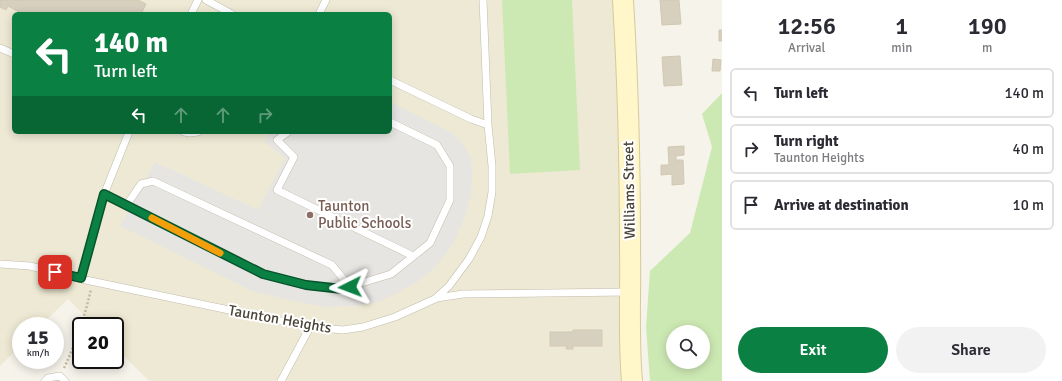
<!DOCTYPE html>
<style>
body{margin:0;font-family:Signika,sans-serif;background:#f2f2f3;color:#2b2b33;height:100vh;display:flex;flex-direction:column;font-size:15px;white-space:nowrap}
*{box-sizing:border-box;margin:0}
p{font-size:13px;color:#7c7c81}
.icon{flex:none;width:22px;height:22px;fill:none;stroke:currentColor;stroke-width:2;stroke-linecap:round;stroke-linejoin:round}
.map{position:relative;flex:1;overflow:hidden}
.details{display:flex;flex-direction:column;background:#fff;width:340px}
.details>*{flex:none}
.top-card{position:absolute;left:12px;top:12px;width:380px;height:122px;border-radius:6px;box-shadow:0 2px 10px #0003;background:#0b8043;color:#fff;overflow:hidden}
.fabs{position:absolute;left:666px;top:325px;display:grid;gap:8px}
.fabs a{display:grid;place-items:center;width:44px;height:44px;border-radius:50%;background:#fff;box-shadow:0 2px 10px #0003;font-size:20px}
.speed{position:absolute;left:12px;top:317px;display:flex;gap:8px;font-size:20px;font-weight:700;text-align:center}
.speed>*{display:grid;place-content:center;width:52px;height:52px;border-radius:50%;background:#fff;box-shadow:0 2px 10px #0003;line-height:1}
.speed small{font-size:10px;font-weight:400}
.speed .limit{border:2px solid #111;border-radius:6px;background:#fff;color:#111}
.pin{position:absolute;display:grid;place-items:center;width:34px;height:34px;color:#fff;margin:-17px;border-radius:8px;box-shadow:0 2px 6px #0006}
.me{position:absolute;width:44px;margin:-22px;rotate:267deg;stroke-linejoin:round;filter:drop-shadow(0 0 3px #0008)}
.turn{display:flex;align-items:center;gap:14px;height:84px;padding:0 16px;font-size:18px}
.turn .icon{width:52px;height:52px;stroke-width:2.5}
.turn b{display:block;font-size:28px;line-height:34px}
.lanes{display:flex;align-items:center;height:38px;padding:0 16px;background:#0003;justify-content:center;gap:20px;direction:ltr}
.lanes .off{opacity:.35}
.eta{display:flex;justify-content:space-evenly;align-items:center;height:68px;text-align:center}
.eta b{font-size:24px;font-weight:600;line-height:28px}
.cta{display:flex;gap:8px;margin-top:auto;padding:8px 16px}
.cta a{flex:1;height:46px;border-radius:24px;background:#0b8043;color:#fff;font-size:16px;font-weight:600;line-height:46px;text-align:center}
.cta a+a{background:#f2f2f3;color:#2b2b33}
ul{padding:0;list-style:none}
li{display:flex;align-items:center;gap:12px;height:50px;margin:0 8px 6px;padding:0 8px;border:2px solid #e1e1e2;border-radius:6px}
li div{flex:1}
li b{display:block;font-size:15px}
li em{font-style:normal}
main{display:flex;flex:1;min-height:0}
.map>svg:first-child{display:block}
</style>
<main>
<div class="map">
<svg width="722" height="381" viewBox="0 0 722 381">
<rect width="100%" height="100%" fill="#f5f3ea"/>
<!-- education -->
<path fill="#eee9d4" fill-rule="evenodd" d="M0,0H614L625,381H149L115,347V326H95L68,299L40,326H21V345L0,366ZM14,14H390V132H14Z"/>
<!-- green -->
<path fill="#cde9b3" fill-rule="evenodd" d="M502,0H572L580,170L510,174Z
M722,93V381H650L646,327L650,271L690,233L712,147L702,114ZM673,332H703V362H673Z"/>
<!-- parking -->
<path fill="#e7e5e2" d="M390,102L452,133L464,145L471,158L472,174L471,195L464,219L453,244L437,265L420,280L400,292L379,302L353,306L325,307L303,303L255,292L120,226L155,162L258,210L285,158L264,142L270,132H390Z"/>
<!-- building -->
<path fill="#d7d0bf" stroke="#d2c8b2" d="M0,0H138L146,4L141,14H23L8,6L6,10L0,7Z
M660,0H679L681,24L662,25Z
M719,30H722V41H719Z
M680,56L682,85L664,86L662,57Z
M713,59L721,60L720,71H712Z
M684,146V155L676,156V160H683L684,184L672,185V174L661,175V165H669L668,147Z
M573,330H602V346H573V349H566L567,346H550V332H573Z"/>
<g fill="none" stroke-linecap="round" stroke-linejoin="round">
<defs>
<path id="lane" d="M206,0L232,14
M191,14L198,0
M319,14L326,0
M0,48L14,54
M390,80L471,119L488,125
M184,132L190,133L198,132
M288,132L277,140L294,157L277,190L413,256
M104,194L263,274L306,285L342,289L391,274L430,243L450,200V166L437,145L390,122
M126,206L141,184L153,181L332,265L350,287
M0,264L30,266L81,279L310,327L343,330L363,327L395,317L437,298L463,294L629,292
M81,279L103,197L129,132
M437,297L449,286L469,259L481,237L488,216L492,192V166L488,125L483,0
M45,381L48,378L60,376L65,381
M281,381L310,327"/>
<path id="secondary" d="M623,0C628,82 630,165 630,248C631,292 628,337 632,381"/>
</defs>
<!-- lane casing -->
<use href="#lane" stroke="#c1bcac" stroke-width="8"/>
<!-- secondary casing -->
<use href="#secondary" stroke="#d5ca9a" stroke-width="22"/>
<!-- path -->
<path stroke="#c3b99d" stroke-width="2.5" stroke-dasharray="2 2" stroke-linecap="butt" d="M64,368C76,343 85,316 91,289"/>
<!-- lane -->
<use href="#lane" stroke="#fff" stroke-width="7"/>
<!-- secondary -->
<use href="#secondary" stroke="#fff7ca" stroke-width="20"/>
</g>
<g fill="none" stroke-linecap="round" stroke-linejoin="round">
<defs>
<path id="route" d="M55,272L81,278L104,194L263,274L306,285L342,289L350,287"/>
</defs>
<!-- route casing -->
<use href="#route" stroke="#07532c" stroke-width="10"/>
<!-- route -->
<use href="#route" stroke="#0b8043" stroke-width="7"/>
<!-- slow -->
<path stroke="#f59e0b" stroke-width="7" d="M152,218L220,253"/>
</g>
<!-- markers -->
<circle fill="#8d6e63" stroke="#fff" stroke-width="1.5" cx="310" cy="215" r="4"/>
<g text-anchor="middle" stroke-width="4" stroke-linejoin="round" paint-order="stroke">
<!-- street labels -->
<g font-size="15" fill="#4a4438" stroke="#fff">
<text transform="translate(629 190) rotate(-91)" y="5">Williams Street</text>
<text transform="translate(280 319) rotate(10)" y="5">Taunton Heights</text>
</g>
<!-- education labels -->
<g font-size="15" fill="#785e54" stroke="#fff" text-anchor="start">
<text x="318" y="211">Taunton<tspan x="318" dy="17">Public Schools</tspan></text>
</g>
</g>
</svg>
<div class="fabs">
<a><svg class="icon" aria-label="search" viewBox="0 0 24 24"><circle cx="10" cy="10" r="6"/><path d="M15 15l6 6"/></svg></a>
</div>
<div class="speed"><div>15<small>km/h</small></div><div class="limit">20</div></div>
<div class="pin" style="left:55px;top:272px;background:#d93025"><svg class="icon" aria-label="arrive" viewBox="0 0 24 24"><path d="M6 21V4h12l-3 4 3 4H6"/></svg></div>
<svg class="me" style="left:350px;top:287px" viewBox="-20 -20 40 40"><path d="M0-17L14 15 0 8-14 15z" fill="#0b8043" stroke="#fff" stroke-width="4"/></svg>
<div class="top-card">
<div class="turn"><svg class="icon" aria-label="left" viewBox="0 0 24 24"><path d="M17 20v-9H6M10 6l-5 5 5 5"/></svg><div><b>140 m</b>Turn left</div></div>
<div class="lanes"><svg class="icon" aria-label="left" viewBox="0 0 24 24"><path d="M17 20v-9H6M10 6l-5 5 5 5"/></svg><svg class="icon off" aria-label="ahead" viewBox="0 0 24 24"><path d="M12 20V5M6 11l6-6 6 6"/></svg><svg class="icon off" aria-label="ahead" viewBox="0 0 24 24"><path d="M12 20V5M6 11l6-6 6 6"/></svg><svg class="icon off" aria-label="right" viewBox="0 0 24 24"><path d="M7 20v-9h11M14 6l5 5-5 5"/></svg></div>
</div>
</div>
<section class="details">
<div class="eta">
<div><b>12:56</b><p>Arrival</p></div>
<div><b>1</b><p>min</p></div>
<div><b>190</b><p>m</p></div>
</div>
<ul>
<li><svg class="icon" aria-label="left" viewBox="0 0 24 24"><path d="M17 20v-9H6M10 6l-5 5 5 5"/></svg><div><b>Turn left</b></div><em>140 m</em></li>
<li><svg class="icon" aria-label="right" viewBox="0 0 24 24"><path d="M7 20v-9h11M14 6l5 5-5 5"/></svg><div><b>Turn right</b><p>Taunton Heights</p></div><em>40 m</em></li>
<li><svg class="icon" aria-label="arrive" viewBox="0 0 24 24"><path d="M6 21V4h12l-3 4 3 4H6"/></svg><div><b>Arrive at destination</b></div><em>10 m</em></li>
</ul>
<div class="cta"><a>Exit</a><a>Share</a></div>
</section>
</main>
